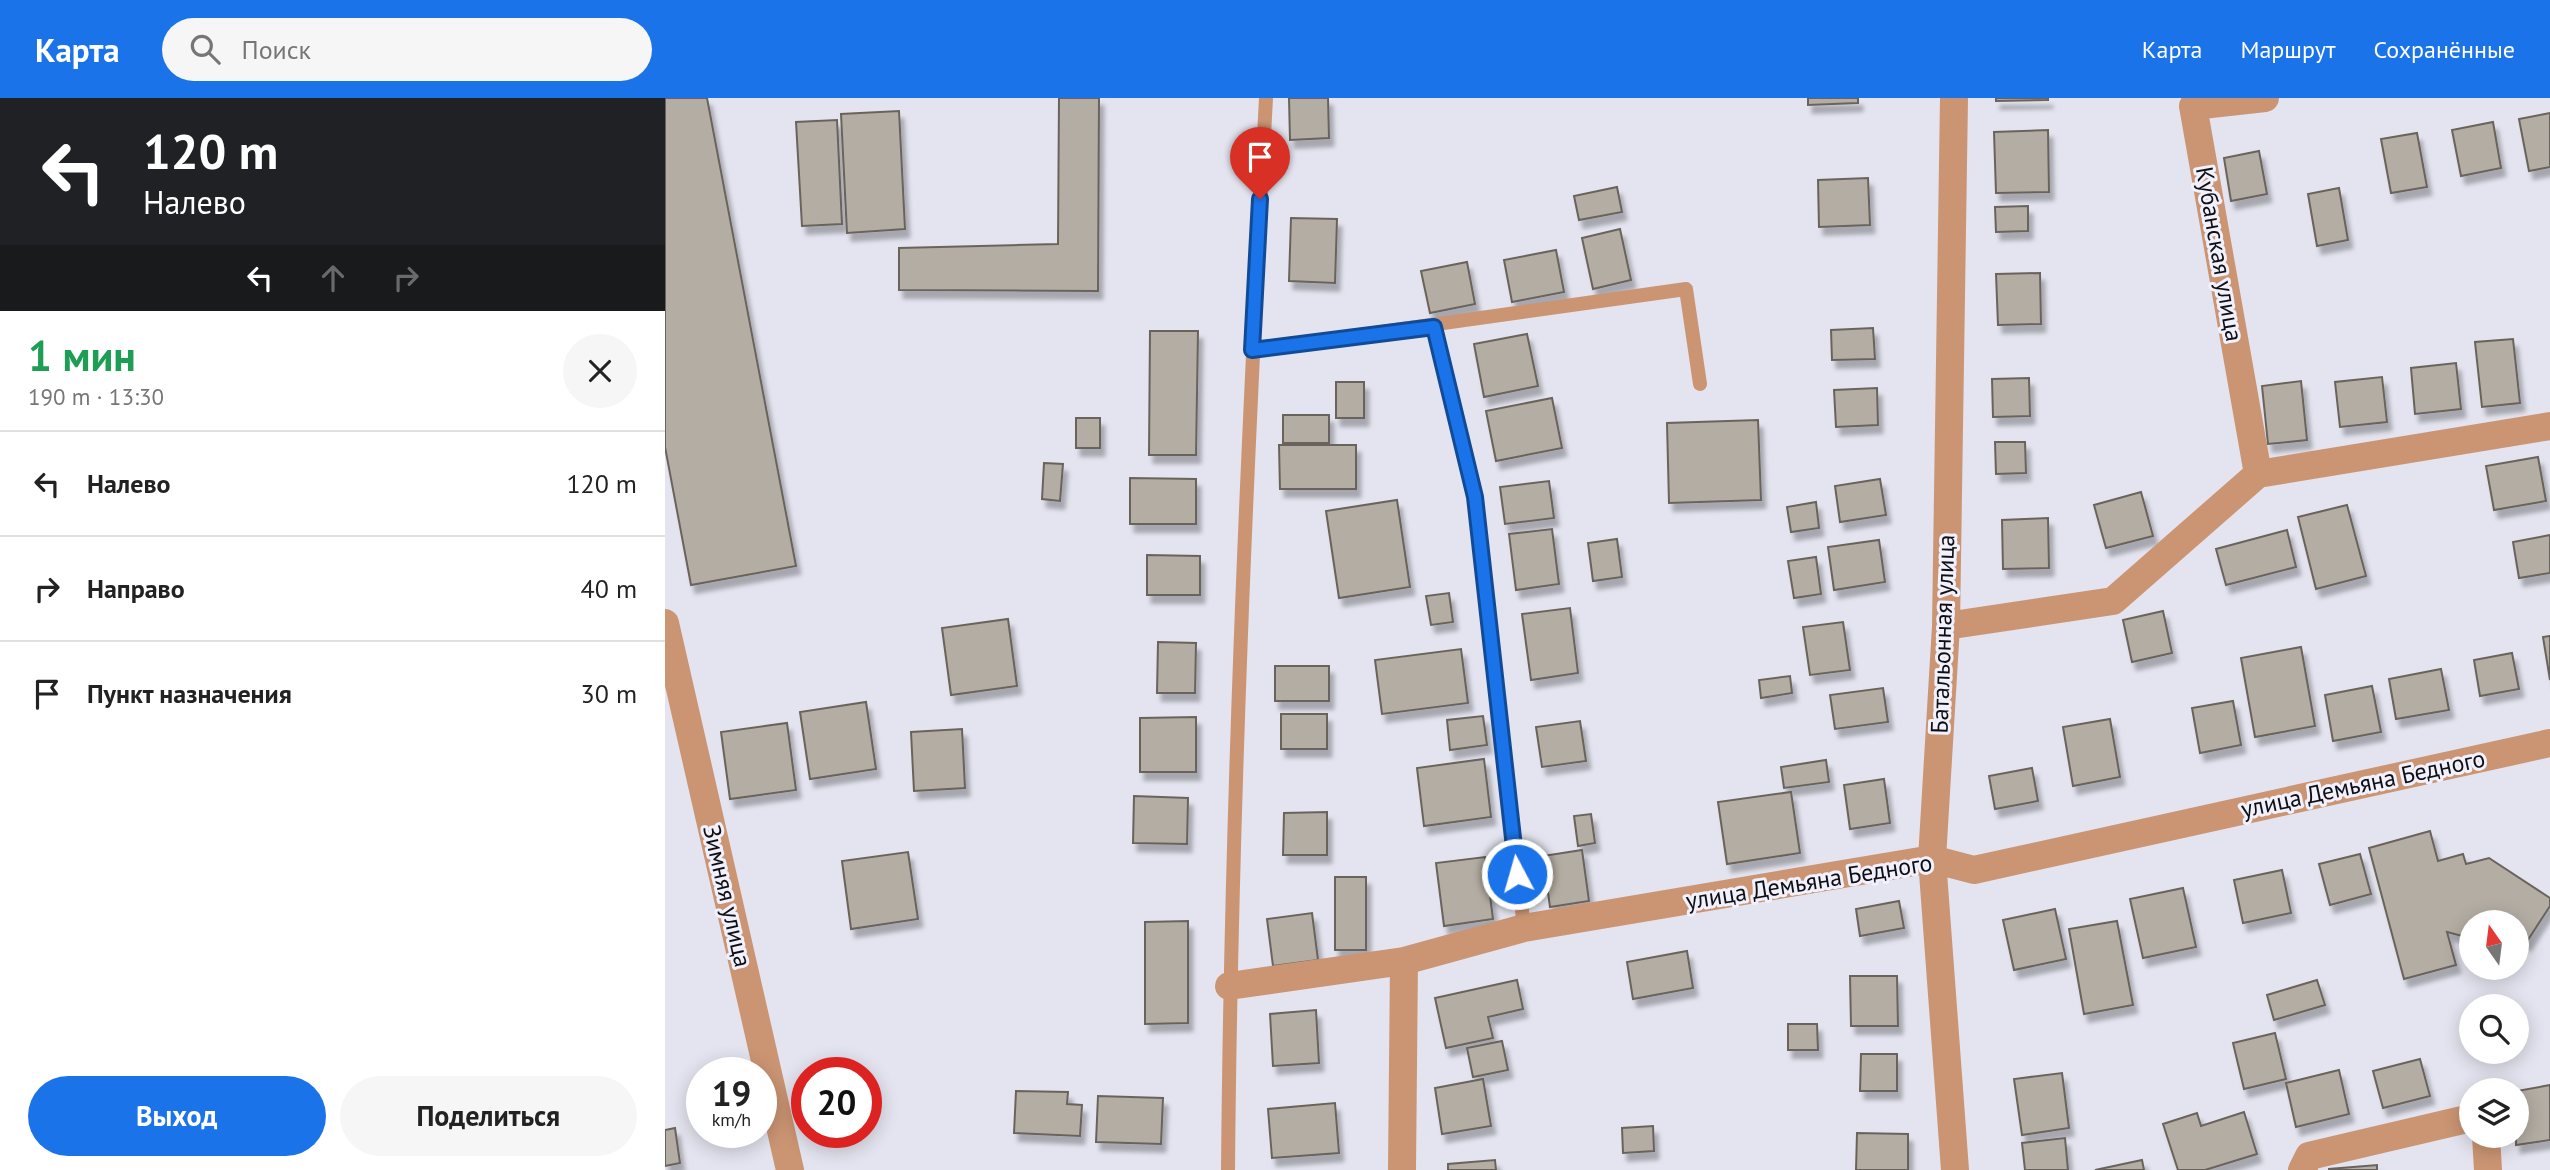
<!DOCTYPE html>
<html lang="ru">
<meta charset="utf-8">
<style>
body{margin:0;font-family:"PT Sans",sans-serif;background:#f6f6f6;color:#222;height:100vh;display:flex;flex-direction:column;font-size:26px;white-space:nowrap}
*{box-sizing:border-box;margin:0}
p{font-size:23px;color:#767676}
.icon{flex:none;width:38px;height:38px;fill:none;stroke:currentColor;stroke-width:2;stroke-linecap:round;stroke-linejoin:round}
.map{position:relative;flex:1;overflow:hidden}
.sheet{display:flex;flex-direction:column;background:#fff;width:665px}
.sheet>*{flex:none}
.top-card{background:#202124;color:#fff;overflow:hidden}
.needle{width:46px;rotate:346deg}
.tools{position:absolute;left:1794px;top:812px;display:grid;gap:14px}
.tools a{display:grid;place-items:center;width:70px;height:70px;border-radius:50%;background:#fff;box-shadow:0 4px 18px #0003;font-size:35px}
.speed{position:absolute;left:21px;top:959px;display:flex;gap:14px;font-size:35px;font-weight:700;text-align:center}
.speed>*{display:grid;place-content:center;width:91px;height:91px;border-radius:50%;background:#fff;box-shadow:0 4px 18px #0003;line-height:1}
.speed small{font-size:18px;font-weight:400}
.speed .limit{border:10px solid #d22;background:#fff;color:#111}
.pin{position:absolute;display:grid;place-items:center;width:60px;height:60px;color:#fff;margin:-72px -30px;border-radius:50% 50% 50% 0;rotate:-45deg;box-shadow:0 0 7px #0007}
.pin .icon{rotate:45deg}
.me{position:absolute;width:77px;margin:-38px;rotate:354deg;stroke-linejoin:round;filter:drop-shadow(0 0 5px #0008)}
.turn{display:flex;align-items:center;gap:24px;height:147px;padding:0 28px;font-size:32px}
.turn .icon{width:91px;height:91px;stroke-width:2.5}
.turn b{display:block;font-size:49px;line-height:60px}
.lanes{display:flex;align-items:center;height:66px;padding:0 28px;background:#0003;justify-content:center;gap:35px;direction:ltr}
.lanes .off{opacity:.35}
.round{display:grid;place-items:center;flex:none;width:74px;height:74px;border-radius:37px;background:#f6f6f6}
.headline{display:flex;align-items:center;justify-content:space-between;height:119px;padding:0 28px}
h1{font-size:42px;font-weight:600;line-height:52px;color:#1e9e55}
.cta{display:flex;gap:14px;margin-top:auto;padding:14px 28px}
.cta a{flex:1;height:80px;border-radius:42px;background:#1a73e8;color:#fff;font-size:28px;font-weight:600;line-height:80px;text-align:center}
.cta a+a{background:#f6f6f6;color:#222}
ul{padding:0;list-style:none}
li{display:flex;align-items:center;gap:21px;height:105px;padding:0 28px;border-top:2px solid #e0e0e0}
li div{flex:1}
li b{display:block;font-size:26px}
li em{font-style:normal}
header{display:flex;align-items:center;gap:42px;box-sizing:border-box;height:98px;padding:0 35px;background:#1a73e8;color:#fff}
header strong{font-size:33px}
nav{display:flex;gap:38px;margin-inline-start:auto;font-size:24px}
.search{width:490px;height:63px;background:#f6f6f6;display:flex;align-items:center;gap:18px;box-sizing:border-box;padding:0 24px;border-radius:38px;color:#767676;font-size:26px}
main{display:flex;flex:1;min-height:0}
.map>svg:first-child{display:block}
</style>
<header>
<strong>Карта</strong>
<div class="search"><svg class="icon" aria-label="search" viewBox="0 0 24 24"><circle cx="10" cy="10" r="6"/><path d="M15 15l6 6"/></svg>Поиск</div>
<nav><a>Карта</a><a>Маршрут</a><a>Сохранённые</a></nav>
</header>
<main>
<section class="sheet">
<div class="top-card">
<div class="turn"><svg class="icon" aria-label="left" viewBox="0 0 24 24"><path d="M17 20v-9H6M10 6l-5 5 5 5"/></svg><div><b>120 m</b>Налево</div></div>
<div class="lanes"><svg class="icon" aria-label="left" viewBox="0 0 24 24"><path d="M17 20v-9H6M10 6l-5 5 5 5"/></svg><svg class="icon off" aria-label="ahead" viewBox="0 0 24 24"><path d="M12 20V5M6 11l6-6 6 6"/></svg><svg class="icon off" aria-label="right" viewBox="0 0 24 24"><path d="M7 20v-9h11M14 6l5 5-5 5"/></svg></div>
</div>
<div class="headline"><div><h1>1 мин</h1><p>190 m · 13:30</p></div><a class="round"><svg class="icon" aria-label="close" viewBox="0 0 24 24"><path d="M6 6l12 12M18 6L6 18"/></svg></a></div>
<ul>
<li><svg class="icon" aria-label="left" viewBox="0 0 24 24"><path d="M17 20v-9H6M10 6l-5 5 5 5"/></svg><div><b>Налево</b></div><em>120 m</em></li>
<li><svg class="icon" aria-label="right" viewBox="0 0 24 24"><path d="M7 20v-9h11M14 6l5 5-5 5"/></svg><div><b>Направо</b></div><em>40 m</em></li>
<li><svg class="icon" aria-label="arrive" viewBox="0 0 24 24"><path d="M6 21V4h12l-3 4 3 4H6"/></svg><div><b>Пункт назначения</b></div><em>30 m</em></li>
</ul>
<div class="cta"><a>Выход</a><a>Поделиться</a></div>
</section>
<div class="map">
<svg width="1885" height="1072" viewBox="0 0 1885 1072">
<defs>
<filter id="shadow"><feDropShadow dx="4.5" dy="8" stdDeviation="2" flood-color="#0004"/></filter>
</defs>
<rect width="100%" height="100%" fill="#e3e4ef"/>
<!-- building -->
<path fill="#b4ada4" stroke="#6b645d" stroke-width="2" filter="url(#shadow)" d="M0,0H42L131,468L26,487L0,349Z
M394,0H434L433,193L234,192V150L393,146Z
M624,0H663L664,40L625,42Z
M1143,0H1193V5L1143,7Z
M1331,0H1383V2L1331,3Z
M234,13L240,131L182,135L176,16Z
M1885,15V69L1864,73L1854,21Z
M172,22L177,126L137,128L131,24Z
M1828,24L1836,70L1796,78L1787,32Z
M1383,32L1384,94L1331,95L1329,34Z
M1752,35L1762,89L1726,95L1716,41Z
M1594,53L1602,96L1566,103L1559,60Z
M1203,80L1205,127L1154,129L1153,82Z
M952,89L957,114L914,122L909,98Z
M1674,90L1683,142L1652,148L1643,96Z
M1363,108V133L1331,134L1330,109Z
M626,120L672,121L670,185L624,183Z
M955,131L966,182L928,191L917,140Z
M891,152L899,194L847,204L839,162Z
M802,164L810,206L765,215L756,173Z
M1375,175L1376,226L1333,227L1331,176Z
M1208,230L1210,261L1167,262L1166,232Z
M485,233H533L531,357H484Z
M862,236L873,288L819,299L809,246Z
M1848,241L1855,305L1817,309L1810,244Z
M1791,265L1796,311L1750,316L1746,270Z
M1717,279L1722,324L1675,329L1670,284Z
M1364,280L1365,318L1328,319L1327,281Z
M1636,283L1642,342L1603,346L1597,288Z
M671,284H699V320H671Z
M1212,290L1213,327L1171,329L1169,292Z
M887,300L897,350L831,363L821,313Z
M618,317H664V345H618Z
M411,320H435V350H411Z
M1093,322L1096,402L1004,405L1002,325Z
M1330,344H1360L1361,375L1331,376Z
M614,347H691V391H615Z
M1873,359L1881,403L1829,412L1821,368Z
M379,365L398,366L395,403L377,401Z
M465,380L531,381V426H465Z
M1215,381L1221,417L1175,424L1170,388Z
M884,383L889,420L840,426L835,389Z
M1476,394L1488,438L1441,450L1429,407Z
M732,402L745,489L674,500L661,413Z
M1151,404L1154,430L1126,434L1122,409Z
M1682,407L1701,478L1651,491L1633,419Z
M1383,420L1384,470L1338,471L1337,422Z
M887,431L894,486L851,492L844,436Z
M1622,432L1631,469L1561,487L1551,451Z
M1885,437V475L1854,480L1848,444Z
M952,441L957,479L928,483L923,445Z
M1214,442L1220,484L1169,492L1163,449Z
M482,457L535,458V497H482Z
M1151,459L1156,496L1129,500L1123,463Z
M784,495L788,524L766,527L761,498Z
M905,510L913,575L866,582L857,516Z
M1498,513L1507,555L1467,564L1458,522Z
M343,521L352,588L286,597L277,530Z
M1178,524L1185,572L1145,577L1138,529Z
M1885,538V582L1878,539Z
M493,544L531,545L530,595H492Z
M1636,549L1650,628L1590,639L1576,560Z
M796,551L803,605L717,616L710,562Z
M1847,555L1854,591L1815,598L1809,562Z
M610,568H664V603H610Z
M1776,571L1784,612L1731,621L1724,581Z
M1125,578L1127,595L1096,600L1094,582Z
M1707,588L1716,634L1668,643L1660,597Z
M1218,590L1223,624L1170,631L1165,597Z
M1568,603L1576,647L1535,655L1527,610Z
M201,604L211,671L145,681L135,614Z
M616,616H662V651H616Z
M818,618L822,647L785,652L782,622Z
M531,619V674H475V620Z
M1445,621L1455,679L1408,688L1398,629Z
M915,623L921,663L877,669L871,629Z
M122,625L131,692L65,701L56,634Z
M297,631L300,690L249,693L246,634Z
M819,661L826,719L759,728L752,670Z
M1161,662L1164,684L1119,690L1116,669Z
M1367,670L1373,703L1330,711L1324,678Z
M1219,681L1225,725L1185,731L1179,687Z
M1126,694L1135,755L1062,766L1053,704Z
M469,698L523,700L522,746L468,745Z
M662,714V757H618L619,715Z
M926,716L930,745L913,748L909,718Z
M1765,733L1773,763L1798,756L1801,766L1824,760L1885,800V808L1861,845L1852,838V824H1806V838L1801,839L1782,834L1791,867L1739,881L1704,750Z
M917,752L924,803L885,809L878,758Z
M243,754L253,821L186,831L177,763Z
M1695,756L1706,796L1665,807L1654,766Z
M820,759L828,821L779,828L771,765Z
M1617,772L1626,815L1578,825L1569,782Z
M670,779H701V852H670Z
M1518,790L1531,849L1478,860L1465,801Z
M1234,803L1239,830L1195,838L1191,811Z
M1390,811L1401,861L1349,872L1338,822Z
M647,815L653,862L608,868L602,821Z
M523,823V925L480,926V824Z
M1452,823L1468,907L1419,916L1404,831Z
M1022,853L1028,890L968,901L962,864Z
M1185,878H1232L1233,928H1186Z
M852,882L858,911L823,919L828,940L781,950L770,900Z
M1652,882L1660,907L1609,922L1602,897Z
M651,912L654,965L608,968L605,916Z
M1123,926H1152L1153,952H1123Z
M1610,935L1621,981L1579,991L1568,945Z
M837,943L843,972L808,979L802,950Z
M1196,956H1232V993H1195Z
M1755,961L1765,998L1718,1010L1708,973Z
M1674,972L1684,1016L1631,1029L1621,985Z
M1397,975L1404,1030L1357,1037L1349,981Z
M818,981L826,1028L777,1036L770,990Z
M1885,987V1042L1851,1047L1852,993Z
M351,993L403,994L402,1006L417,1007L415,1038L349,1035Z
M433,998L498,1000L496,1046L431,1044Z
M670,1005L674,1055L607,1060L603,1011Z
M1579,1014L1592,1056L1540,1072H1513L1498,1026L1532,1015L1536,1028Z
M988,1028L989,1053L958,1055L957,1030Z
M10,1030L15,1065L0,1068V1032Z
M1192,1035L1243,1036V1072H1191Z
M1400,1040L1403,1072H1360L1357,1045Z
M830,1062L831,1072H783V1066Z
M1477,1062L1479,1072H1430Z
M1712,1067V1072H1664V1071Z"/>
<g fill="none" stroke-linecap="round" stroke-linejoin="round">
<!-- lane -->
<path stroke="#cb9573" stroke-width="14" d="M769,229L810,399L859,830
M587,252L1021,191L1035,286
M563,1072C566,715 582,357 601,0"/>
<!-- street -->
<path stroke="#cb9573" stroke-width="28" d="M1289,0L1281,528L1267,761L1290,1072
M1593,376L1528,8L1600,0
M0,525L125,1072
M1281,528L1448,503L1593,376L1885,328
M564,888L739,863L859,830L1267,761L1309,772L1885,645
M1821,1038L1823,1072
M737,1072L739,863
M1637,1072L1644,1058L1806,1020"/>
</g>
<g fill="none" stroke-linecap="round" stroke-linejoin="round">
<defs>
<path id="route" d="M595,101L587,252L769,229L810,399L852,776"/>
</defs>
<!-- route casing -->
<use href="#route" stroke="#114b97" stroke-width="18"/>
<!-- route -->
<use href="#route" stroke="#1a73e8" stroke-width="12"/>
</g>
<g text-anchor="middle" stroke-width="6" stroke-linejoin="round" paint-order="stroke">
<!-- street labels -->
<g font-size="24" fill="#0f0f13" stroke="#f1f1fd">
<text transform="translate(1554 156) rotate(80)" y="8">Кубанская улица</text>
<text transform="translate(1278 536) rotate(-88)" y="8">Батальонная улица</text>
<text transform="translate(1698 686) rotate(-12)" y="8">улица Демьяна Бедного</text>
<text transform="translate(1144 784) rotate(-9)" y="8">улица Демьяна Бедного</text>
<text transform="translate(62 798) rotate(77)" y="8">Зимняя улица</text>
</g>
</g>
</svg>
<div class="tools">
<a><svg class="needle" viewBox="-14 -14 28 28"><path d="M0-13l5 13h-10z" fill="#e53935"/><path d="M0 13l5-13h-10z" fill="#767676"/></svg></a>
<a><svg class="icon" aria-label="search" viewBox="0 0 24 24"><circle cx="10" cy="10" r="6"/><path d="M15 15l6 6"/></svg></a>
<a><svg class="icon" aria-label="layers" viewBox="0 0 24 24"><path d="M12 4l9 5-9 5-9-5zM3 14l9 5 9-5"/></svg></a>
</div>
<div class="speed"><div>19<small>km/h</small></div><div class="limit">20</div></div>
<div class="pin" style="left:595px;top:101px;background:#d93025"><svg class="icon" aria-label="arrive" viewBox="0 0 24 24"><path d="M6 21V4h12l-3 4 3 4H6"/></svg></div>
<svg class="me" style="left:852px;top:776px" viewBox="-20 -20 40 40"><circle r="17" fill="#1a73e8" stroke="#fff" stroke-width="3"/><path d="M0-11L8 9 0 5-8 9z" fill="#fff"/></svg>
</div>
</main>
